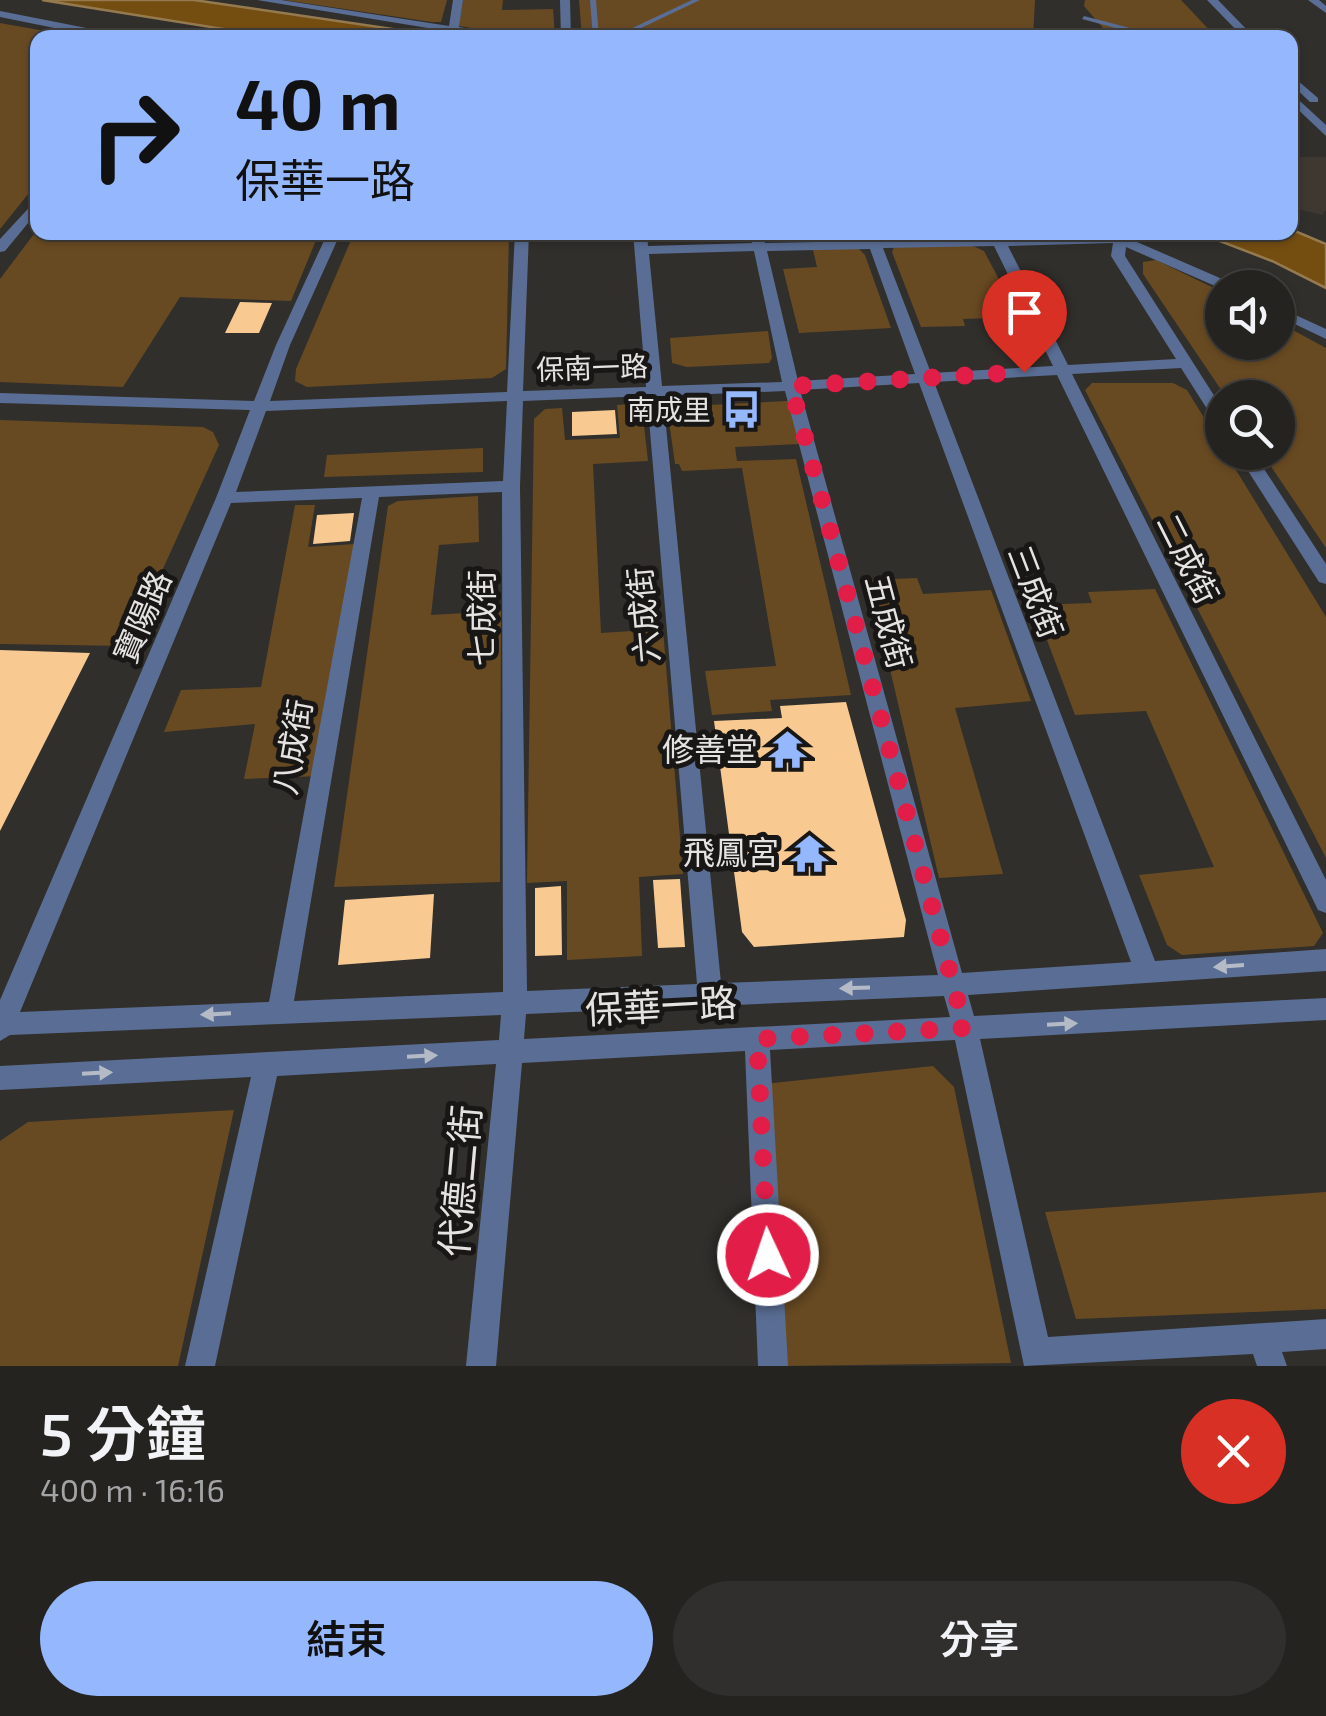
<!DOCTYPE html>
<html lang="zh-TW">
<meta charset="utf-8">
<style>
body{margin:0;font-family:"Exo 2","Noto Sans TC",sans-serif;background:#312f2d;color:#f1f3f6;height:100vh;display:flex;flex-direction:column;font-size:38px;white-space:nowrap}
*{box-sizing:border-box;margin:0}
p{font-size:32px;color:#a3a4a5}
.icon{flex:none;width:55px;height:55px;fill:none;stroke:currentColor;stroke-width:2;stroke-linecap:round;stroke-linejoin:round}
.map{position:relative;height:1366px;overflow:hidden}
.panel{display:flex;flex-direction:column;background:#252320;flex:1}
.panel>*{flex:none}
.top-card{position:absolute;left:30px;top:30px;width:1268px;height:210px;border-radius:20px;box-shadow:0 2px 8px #0004,0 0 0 2px #42403e;background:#94b7fd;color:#111;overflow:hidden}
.buttons{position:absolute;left:1205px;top:270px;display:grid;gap:20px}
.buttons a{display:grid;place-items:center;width:90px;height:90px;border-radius:50%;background:#252320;box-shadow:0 2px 8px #0004,0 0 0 2px #42403e;font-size:50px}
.pin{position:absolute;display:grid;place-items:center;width:85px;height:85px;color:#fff;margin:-102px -42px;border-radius:50% 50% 50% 0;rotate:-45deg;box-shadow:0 0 10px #0007}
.pin .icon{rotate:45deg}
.me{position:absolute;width:110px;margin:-55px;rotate:357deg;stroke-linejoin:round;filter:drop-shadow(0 0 8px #0008)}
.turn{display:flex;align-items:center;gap:35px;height:210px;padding:0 40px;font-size:45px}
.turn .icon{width:130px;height:130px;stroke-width:2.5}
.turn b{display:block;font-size:70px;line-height:85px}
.round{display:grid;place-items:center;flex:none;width:105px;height:105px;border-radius:52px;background:#312f2d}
.head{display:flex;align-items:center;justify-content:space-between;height:170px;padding:0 40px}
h1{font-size:60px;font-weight:600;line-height:75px}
.button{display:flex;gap:20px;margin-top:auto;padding:20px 40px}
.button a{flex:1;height:115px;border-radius:60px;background:#94b7fd;color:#111;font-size:40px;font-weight:600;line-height:115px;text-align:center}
.button a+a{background:#312f2d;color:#f1f3f6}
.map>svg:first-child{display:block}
</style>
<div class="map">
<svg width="1326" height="1366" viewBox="0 0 1326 1366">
<rect width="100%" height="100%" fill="#312f2b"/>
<!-- built -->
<path fill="#3e3830" d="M1290,157H1326V210L1322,215L1290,207Z"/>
<!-- green -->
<path fill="#684a22" d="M284,0H447L441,22H432Z
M463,0H503L502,10L553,9L555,37H527L459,26Z
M579,0H1035L1033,38L582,37Z
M1085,0H1181L1216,37L1125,36L1103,28L1084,6Z
M0,23L79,37L38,38L37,183L0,229Z
M37,230L38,232L319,233L291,301L180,297L123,387L0,382V279Z
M354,233H509L506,369L492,378L307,387L295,381L296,369Z
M971,245L984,251L1019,317L963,319L965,326L921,327L892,252L894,247Z
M858,248L865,255L891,328L799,333L783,269L817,267L813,250Z
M1156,260L1222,292V342H1278V322L1326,348V548L1262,453L1278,452V398L1226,397L1143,274V262Z
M768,331L772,358L769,363L687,367L672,363L670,338Z
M1092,383H1173L1187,390L1326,617V858L1085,390Z
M788,401L800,444L735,447L737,461L796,459L851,695L770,700L772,711L712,715L705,671L776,666L742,468L682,471L679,464H675L667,407Z
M632,404L642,408L648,461L593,464L601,633L663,629L683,874L639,877L642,956L567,960V881L527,883L534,419L545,409L562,408L565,440L620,438L617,405Z
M0,420L203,427L213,432L219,445L128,646L0,644Z
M483,448V472L324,477L327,455Z
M478,496L479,542L439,545L431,615L501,611L500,882L334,887L388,506L398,501Z
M295,505H315L308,547L356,544L321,776L244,779L255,724L164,732L181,690L261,687Z
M917,578L923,594L991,590L1031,701L955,708L1003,874L939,878L869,580Z
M1155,589L1323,933L1314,946L1182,955L1167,945L1139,875L1214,867L1146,711L1075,715L1034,605L1092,603L1088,592Z
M933,1066L954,1087L1011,1363L783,1366L764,1084Z
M234,1110L178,1366H0V1141L28,1122Z
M1326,1192V1309L1076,1319L1045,1212Z"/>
<!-- water -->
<path fill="#744d11" stroke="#967a4f" stroke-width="2.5" d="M42,0H194L447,37H273Z
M1290,229L1326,244V288L1272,261L1199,233L1290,232Z"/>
<!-- building -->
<path fill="#f8ca92" d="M240,302L272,303L259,333H225Z
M615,410L617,434L572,436V412Z
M354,513L350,541L313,544L317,515Z
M0,650L90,653L0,831Z
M846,702L906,920L904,937L754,947L742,932L714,721L782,718L780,706Z
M680,879L685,947L658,948L653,880Z
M561,886L562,955L535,956V888Z
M434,894L430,958L338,965L345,900Z"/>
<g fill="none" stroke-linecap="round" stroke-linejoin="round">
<!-- service -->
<path fill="#5a6e95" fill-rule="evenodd" d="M590,0H596L599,38H593Z
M692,0H700L620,38H611Z
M1084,16L1149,33L1228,31L1231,33L1228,35L1149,37L1082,19Z"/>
<!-- minor -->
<path fill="#5a6e95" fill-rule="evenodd" d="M257,0H281L449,26L453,0H463L459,27L515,38L456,33L446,38L443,35L446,31Z
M560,0H570L571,38H561Z
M1308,0H1319L1326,6V13Z
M0,11L122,35L127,38H104L0,17Z
M38,198V211L5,251L0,252V239Z
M328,232H341L290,345L270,401L507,392L515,232H529L523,391L646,387L633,232H647L648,246L752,243L749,232H763L765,243L867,241L864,232H877L880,240L1114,232L1236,285L1238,288L1222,289L1126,247L1125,256L1222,408V425L1216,423L1181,368L1072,374L1326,880V913L1318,910L1057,375L934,382L1155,961L1326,949V971L968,995L974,1016L1326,998V1020L980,1039L1048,1337L1326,1319V1349L1282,1352L1287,1366H1257L1253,1354L1024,1366L955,1040L770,1050L788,1366H758L745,1051L522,1063L496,1366H466L496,1064L277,1076L215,1366H185L251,1077L0,1090V1066L499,1040L501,1015L10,1035L0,1041V1000L216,498L250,410L0,403V393L254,401L276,345ZM1113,243L1111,256L1176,359L1068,365L1008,246ZM994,246L1053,366L931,373L883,248ZM870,249L915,374L798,381L767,251ZM754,251L782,382L662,386L649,254ZM919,383L1131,962L962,973L800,390ZM785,391L938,975L721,983L663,396ZM647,396L697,984L527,991L520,486L523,401ZM507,401L503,481L236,492L266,411ZM502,492L503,992L294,1001L379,497ZM362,498L269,1002L20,1012L231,503ZM944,996L950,1017L524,1039L526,1014Z
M1278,307L1326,329V339L1278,316Z
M1236,452H1253L1326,564V584L1319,582Z"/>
<!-- tertiary -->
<path fill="#5a6e95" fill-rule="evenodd" d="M1207,0H1218L1255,38H1244Z
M1290,74L1318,98V102H1310L1290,83Z
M1290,92L1326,125V136L1290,102Z"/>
</g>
<!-- one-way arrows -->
<defs><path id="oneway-solid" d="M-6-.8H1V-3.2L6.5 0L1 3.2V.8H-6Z" transform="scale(2.5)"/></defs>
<g fill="#b4bac6">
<use href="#oneway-solid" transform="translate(1229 966) rotate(176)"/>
<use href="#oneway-solid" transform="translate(855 988) rotate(178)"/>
<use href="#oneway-solid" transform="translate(216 1014) rotate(177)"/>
<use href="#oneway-solid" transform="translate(1062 1024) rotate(-3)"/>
<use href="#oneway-solid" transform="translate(422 1056) rotate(-3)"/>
<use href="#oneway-solid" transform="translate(97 1073) rotate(-3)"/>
</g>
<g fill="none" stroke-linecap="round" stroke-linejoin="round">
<!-- route -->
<path stroke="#e11d48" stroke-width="18" stroke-dasharray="0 32.4" d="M768,1255L757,1039L965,1028L791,386L1024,372"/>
</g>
<!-- icons -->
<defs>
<symbol id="bus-bare" viewBox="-9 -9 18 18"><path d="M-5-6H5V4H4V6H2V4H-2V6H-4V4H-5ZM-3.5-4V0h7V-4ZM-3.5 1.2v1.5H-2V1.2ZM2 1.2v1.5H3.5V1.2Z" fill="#94b7fd" stroke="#181715" stroke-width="2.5" paint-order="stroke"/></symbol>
<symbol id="temple-bare" viewBox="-9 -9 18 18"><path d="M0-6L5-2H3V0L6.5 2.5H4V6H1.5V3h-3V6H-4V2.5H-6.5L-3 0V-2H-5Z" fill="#94b7fd" stroke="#181715" stroke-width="2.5" paint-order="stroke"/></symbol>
</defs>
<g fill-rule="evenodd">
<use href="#bus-bare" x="714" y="382" width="55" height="55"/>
<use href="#temple-bare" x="760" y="722" width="55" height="55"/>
<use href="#temple-bare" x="782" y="826" width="55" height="55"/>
</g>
<g text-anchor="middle" stroke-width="10" stroke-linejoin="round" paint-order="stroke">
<!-- far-street labels -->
<g font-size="28" fill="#e5e3e1" stroke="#181715">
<text transform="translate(592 368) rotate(-2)" y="10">保南一路</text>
</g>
<!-- far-poi labels -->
<g font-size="28" fill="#e5e3e1" stroke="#181715" text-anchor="end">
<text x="711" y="420">南成里</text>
</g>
<!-- street labels -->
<g font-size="32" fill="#e5e3e1" stroke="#181715">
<text transform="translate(1187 559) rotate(63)" y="11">二成街</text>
<text transform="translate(1035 592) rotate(69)" y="11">三成街</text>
<text transform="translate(644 615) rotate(-95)" y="11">六成街</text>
<text transform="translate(143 617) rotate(-67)" y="11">寶陽路</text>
<text transform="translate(482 618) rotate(-90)" y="11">七成街</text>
<text transform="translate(888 622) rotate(75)" y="11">五成街</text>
<text transform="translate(293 747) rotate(-80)" y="11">八成街</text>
</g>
<!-- poi labels -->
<g font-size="32" fill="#e5e3e1" stroke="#181715" text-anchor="end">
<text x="758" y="761">修善堂</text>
<text x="779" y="864">飛鳳宮</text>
</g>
<!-- near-street labels -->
<g font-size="38" fill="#e5e3e1" stroke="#181715">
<text transform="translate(661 1007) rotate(-3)" y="13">保華一路</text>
<text transform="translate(461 1181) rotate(-85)" y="13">代德二街</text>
</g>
</g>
</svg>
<div class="buttons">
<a><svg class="icon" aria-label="sound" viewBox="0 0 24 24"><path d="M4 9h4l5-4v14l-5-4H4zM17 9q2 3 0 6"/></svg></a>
<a><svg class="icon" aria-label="search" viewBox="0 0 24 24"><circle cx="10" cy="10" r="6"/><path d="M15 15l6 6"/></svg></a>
</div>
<div class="pin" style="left:1024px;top:372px;background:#d93025"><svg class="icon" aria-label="arrive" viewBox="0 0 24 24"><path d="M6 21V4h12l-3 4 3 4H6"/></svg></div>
<svg class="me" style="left:768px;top:1255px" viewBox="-20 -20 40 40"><circle r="17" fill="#e11d48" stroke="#fff" stroke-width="3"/><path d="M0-11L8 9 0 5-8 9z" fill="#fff"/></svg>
<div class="top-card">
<div class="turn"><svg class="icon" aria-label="right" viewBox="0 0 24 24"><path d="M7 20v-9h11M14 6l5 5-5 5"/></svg><div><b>40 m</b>保華一路</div></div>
</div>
</div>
<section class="panel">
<div class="head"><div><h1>5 分鐘</h1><p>400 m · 16:16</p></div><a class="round" style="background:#d93025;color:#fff"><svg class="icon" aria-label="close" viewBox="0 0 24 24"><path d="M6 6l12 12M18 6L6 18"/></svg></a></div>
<div class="button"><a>結束</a><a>分享</a></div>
</section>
